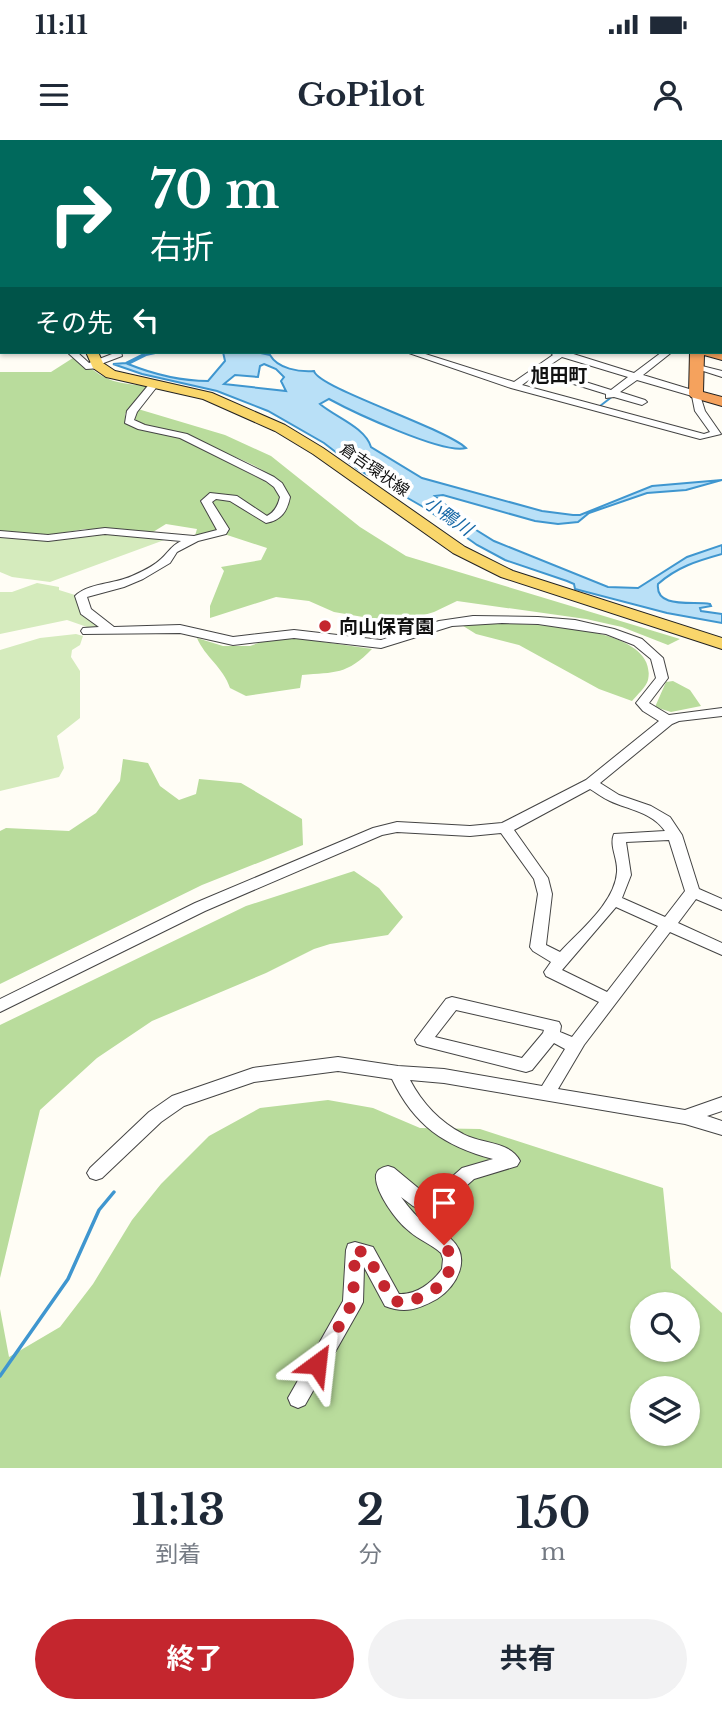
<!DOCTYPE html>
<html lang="ja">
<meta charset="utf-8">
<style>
body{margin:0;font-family:"Libre Baskerville","Noto Sans JP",serif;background:#f2f2f3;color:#1f2937;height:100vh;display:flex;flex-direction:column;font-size:26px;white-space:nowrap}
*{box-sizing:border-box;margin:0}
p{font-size:23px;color:#747a83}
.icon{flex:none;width:38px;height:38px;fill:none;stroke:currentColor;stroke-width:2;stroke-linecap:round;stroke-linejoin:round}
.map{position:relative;height:1328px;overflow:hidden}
.panel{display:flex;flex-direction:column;background:#fff;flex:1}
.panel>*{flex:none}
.hud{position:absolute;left:0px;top:0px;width:723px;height:214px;box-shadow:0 2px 5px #0004;background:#00695c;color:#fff;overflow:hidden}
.buttons{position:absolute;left:630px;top:1152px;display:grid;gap:14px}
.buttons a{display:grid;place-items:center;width:70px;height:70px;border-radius:50%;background:#fff;box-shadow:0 2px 5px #0004;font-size:35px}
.pin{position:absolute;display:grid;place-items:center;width:60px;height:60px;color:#fff;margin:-72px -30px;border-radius:50% 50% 50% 0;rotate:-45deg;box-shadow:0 0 7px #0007}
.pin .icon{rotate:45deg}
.me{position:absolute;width:77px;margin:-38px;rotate:30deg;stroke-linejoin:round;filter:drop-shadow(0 0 5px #0008)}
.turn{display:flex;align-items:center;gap:24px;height:147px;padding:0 35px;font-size:32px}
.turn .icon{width:91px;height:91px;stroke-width:2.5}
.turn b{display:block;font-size:49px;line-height:60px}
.then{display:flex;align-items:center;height:66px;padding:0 35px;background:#0003;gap:14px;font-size:26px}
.eta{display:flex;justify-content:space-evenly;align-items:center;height:119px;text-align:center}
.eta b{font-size:42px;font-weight:700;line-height:49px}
.cta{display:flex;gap:14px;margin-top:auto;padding:14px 35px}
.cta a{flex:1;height:80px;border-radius:42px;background:#c4262e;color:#fff;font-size:28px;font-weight:700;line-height:80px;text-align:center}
.cta a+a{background:#f2f2f3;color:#1f2937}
.status{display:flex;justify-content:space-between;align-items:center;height:49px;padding:0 35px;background:#fff;direction:ltr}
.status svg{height:19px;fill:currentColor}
header{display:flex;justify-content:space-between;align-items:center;height:91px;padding:0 35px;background:#fff;font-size:32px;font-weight:700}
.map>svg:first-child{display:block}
</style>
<div class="status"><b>11:11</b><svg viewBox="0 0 49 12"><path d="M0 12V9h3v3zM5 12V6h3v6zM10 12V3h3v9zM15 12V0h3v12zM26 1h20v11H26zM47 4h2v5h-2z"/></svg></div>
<header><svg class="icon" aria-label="menu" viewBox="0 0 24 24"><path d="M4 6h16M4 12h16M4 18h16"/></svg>GoPilot<svg class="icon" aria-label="person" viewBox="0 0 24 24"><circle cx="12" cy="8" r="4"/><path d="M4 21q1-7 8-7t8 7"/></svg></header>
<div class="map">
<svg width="722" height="1328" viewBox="0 0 722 1328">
<rect width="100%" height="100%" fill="#fffdf5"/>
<!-- green -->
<path fill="#d5ebbd" d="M103,393L167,399L50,442L12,437L0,432V397L49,400Z
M37,443L59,447V450L75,455L101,488H90L67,480L0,494V452H12Z
M76,494L83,496L80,505L72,510L71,517L80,531V578L57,596L64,628L59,637L0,651V510L40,498Z"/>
<!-- forest -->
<path fill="#b9dc9c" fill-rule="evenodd" d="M76,216C105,241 111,243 149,246L125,274V281L182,298L287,353C274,320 166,295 134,281L138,269L225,295L271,316L360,387L406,416L680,499L668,505L622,487L586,479L457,461L434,472L398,483L334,472L309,461L276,457L210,478V466L224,431L221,427L261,420L267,408L224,394L194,399L197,389L166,384L153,392L85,389L49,395L0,391V232H51Z
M460,484C496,483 661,478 648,540C646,547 637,555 632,561L599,549L519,505L476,494Z
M197,498L223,506H250L267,500L296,498L372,509C347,535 335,532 302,535L300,548L246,556L230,548C223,527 205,517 197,498Z
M673,541L690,550L701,566L671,572L655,567L666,542Z
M123,619L148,623L160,646L179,660L196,654L199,639L241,643L302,679L303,705L202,745L0,844V691L6,688L69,691L96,673L120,641Z
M354,731L379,748L403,777L388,795L330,804L314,809L266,833L152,881L97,918L40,970L0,1138V885L246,766Z
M328,960L373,968L420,988L480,989L663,1048L671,1128L722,1173V1328H0V1169L9,1217L60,1187L93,1144L132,1080L161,1044L209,996L260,968ZM642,1164H688V1209H642ZM642,1248H688V1293H642Z"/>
<!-- water -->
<path fill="#b9e0f7" stroke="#3f96cf" stroke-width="2" fill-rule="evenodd" d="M144,212H160L146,215L128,224C153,234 181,241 208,241L225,221L223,212H256L270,215C278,229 299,232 314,231C318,248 443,287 466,308C444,315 351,271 329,259L320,264C335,277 365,287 371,307L422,338L542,371L573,375H580L652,346L722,340L686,350L647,353L589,373L578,382L558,384L535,381L443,355L435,356L473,388L494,401L608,447L638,448L687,417L722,405V414C697,421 677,427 658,444C655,469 693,461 710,464L711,466L700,468L701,471L722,474V483L667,473L575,449L574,444L567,441L505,420L477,405L425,368L359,330L324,303L268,271L217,251L142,234L113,224L126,223L144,214ZM264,224L276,229L284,237L281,241L286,251L224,244L235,235L258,237L260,226Z"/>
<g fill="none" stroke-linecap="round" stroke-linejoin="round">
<!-- stream-far1 -->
<path stroke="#3f96cf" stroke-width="2" d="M366,0H369
M600,266L613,256"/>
<!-- stream -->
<path stroke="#3f96cf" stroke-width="3.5" d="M0,1236L68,1139L99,1070L114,1052"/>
<defs>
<path id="minor" d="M131,0L149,2H133Z
M152,0L170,2H154Z
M197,0H206L196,2Z
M215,0L233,2H217Z
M298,0L315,2H300Z
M380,0H389L379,2Z
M521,0L534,2H523Z
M628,0H677L626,2Z
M0,9H2V13H0Z
M0,22H2V27H0Z
M0,46H2V50H0Z
M721,62H722V66H721Z
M0,67H2V71H0Z
M721,90H722V94H721Z
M0,119H2V125H0Z
M0,161L2,162V168L0,167Z
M721,174H722V180H721Z
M67,212H77L89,223L112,214L113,212H121L122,216L101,224V228L86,229Z
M406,212H419L514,242L553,215L550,212H567L634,233L662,212H672L643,235L699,252L705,271L721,294L700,299L511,248ZM562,217L628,237L611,250L544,229ZM538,233L606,254V258L614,257L642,265L647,262L645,260L620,252L637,240L692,256L695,271L710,292L704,294L522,245Z
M694,224L722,231V237L694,228Z
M151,242L159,244L137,272L134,280L145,285L187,294L274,337L282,343L290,357C287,372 281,380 266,383L230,361L216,359L212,362L229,389L226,394L198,401L177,412L170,423L143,439L124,447L87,457L91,469L114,487L180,485L233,497L294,490L381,500L439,481L473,476L538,477L575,480L614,489L642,499L663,518L668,538L649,563L669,575L722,568V576L679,581L672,584L600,643L619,655L651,666L670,677L682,695L699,749L722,759V770L696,759L678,783L722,803V815L670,792L584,905L558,949L685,970L722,957V971L707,976L722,981V995L685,984L444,943L410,940C422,963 440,982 463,994C481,1004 510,1001 520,1021L517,1026L474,1039L438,1071L432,1074L413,1066L401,1057C409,1068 417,1078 428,1085C436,1089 445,1093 451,1099C472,1118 457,1146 437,1159C419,1169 405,1174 385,1166L364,1127L363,1162L360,1168L305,1265L298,1268L291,1265L288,1258L343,1161L346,1110L348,1104L355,1102L373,1107L399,1154C416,1155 432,1143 442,1129L443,1119L441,1113C431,1104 419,1100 409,1091C397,1082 374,1051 376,1035C377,1029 383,1027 388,1026L394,1028L429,1057L462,1028L493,1019C444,1006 414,985 392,939L338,931L254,942L184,966L161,982L102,1038L96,1040L90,1038L87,1033L90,1028L149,972L172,956L253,928L338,917L398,926L444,929L542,946L565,909L554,903L532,930L526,932L423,906L417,904L415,900L446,859L452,857L559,882L561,886L560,892L572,897L599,862L546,836L544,832L551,822L533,811L530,807L538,754L534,739L501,693L470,696L397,692L382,695L205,771L0,872V859L195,763L373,688L397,682L470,686L502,683L586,640L659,581L643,571L636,563L656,538L651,519L634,505L606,494L538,484L502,483L452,486L381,508L294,498L233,505L180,493L83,494L81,491L83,488L99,487L81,474L75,456C88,443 115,444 132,436C141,432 154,426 161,419C169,412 170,407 181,401L105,394L48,401L0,397V391L48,395L105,388L194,396L217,390L201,361L210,353L237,356L267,376C275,372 278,365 280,357L274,347L266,341L180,298L138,289L125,283L127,271ZM590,649C597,653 603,658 610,661C629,670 652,672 665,691L614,694C609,706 618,718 617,732C615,763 579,791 560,812L546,805L552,754L548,738L514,690ZM669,700L685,751L665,777L622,758L631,735L626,702ZM616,767L658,786L607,852L562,830ZM456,870L544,890L543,893L522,918L435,897Z"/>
<path id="major" d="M21,0H39L40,2H22Z
M419,0H437L438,2H420Z
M0,31H2V38H0Z
M721,45H722V51H721Z
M0,72H2V78H0Z
M721,131H722V139H721Z
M0,155L2,156V164L0,163Z
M86,212H98L103,223L115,231L212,253L285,285L323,308L465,407L513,431L722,498V509L501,437L453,413L313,314L275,291L203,259L106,237L93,228Z"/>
<path id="highway" d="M690,212H722V220L704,215L703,252L722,257V266L691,257L689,254Z"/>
</defs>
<!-- minor casing -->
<use href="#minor" stroke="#444" stroke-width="2"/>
<!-- major casing -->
<use href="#major" stroke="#222" stroke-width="2"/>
<!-- highway casing -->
<use href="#highway" stroke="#222" stroke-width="2"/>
<!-- minor -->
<use href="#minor" fill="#fff" fill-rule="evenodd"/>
<!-- major -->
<use href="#major" fill="#f9d66b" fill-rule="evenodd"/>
<!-- highway -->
<use href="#highway" fill="#f5a25d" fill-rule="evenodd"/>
</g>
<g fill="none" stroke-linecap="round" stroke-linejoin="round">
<!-- route -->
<path stroke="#c4262e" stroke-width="12" stroke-dasharray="0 21.6" d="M317,1224L353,1162L355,1110L366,1113L392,1160L407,1164L444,1144C450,1129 455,1117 444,1105"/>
</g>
<!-- markers -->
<circle fill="#c4262e" stroke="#fff" stroke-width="2.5" cx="325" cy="486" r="7"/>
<g text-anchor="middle" stroke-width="7" stroke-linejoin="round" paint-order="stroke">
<!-- far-street labels -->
<g font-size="16" fill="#111" stroke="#fff">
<text transform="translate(375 329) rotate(35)" y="6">倉吉環状線</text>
</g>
<!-- far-water labels -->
<g font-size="18" font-style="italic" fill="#1768a6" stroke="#fff">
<text transform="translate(448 376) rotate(35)" y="6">小鴨川</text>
</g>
<!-- far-quarter labels -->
<g font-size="19" font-weight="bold" fill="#111" stroke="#fff">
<text x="559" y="242">旭田町</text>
</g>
<!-- poi labels -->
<g font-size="19" font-weight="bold" fill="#111" stroke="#fff" text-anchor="start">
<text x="339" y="493">向山保育園</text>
</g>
</g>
</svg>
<div class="buttons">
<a><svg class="icon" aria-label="search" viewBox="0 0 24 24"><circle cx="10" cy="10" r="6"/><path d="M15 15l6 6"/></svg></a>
<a><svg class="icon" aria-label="layers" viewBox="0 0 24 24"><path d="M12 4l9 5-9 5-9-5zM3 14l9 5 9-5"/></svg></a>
</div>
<div class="pin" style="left:444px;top:1105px;background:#d93025"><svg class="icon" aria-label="arrive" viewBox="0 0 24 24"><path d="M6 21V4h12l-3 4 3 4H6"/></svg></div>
<svg class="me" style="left:317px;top:1224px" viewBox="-20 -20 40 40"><path d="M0-17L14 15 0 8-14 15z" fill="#c4262e" stroke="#fff" stroke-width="4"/></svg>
<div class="hud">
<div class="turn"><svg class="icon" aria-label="right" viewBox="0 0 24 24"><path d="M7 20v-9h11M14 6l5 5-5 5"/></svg><div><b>70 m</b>右折</div></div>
<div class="then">その先<svg class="icon" aria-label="left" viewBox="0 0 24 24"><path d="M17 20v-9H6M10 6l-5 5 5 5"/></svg></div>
</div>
</div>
<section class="panel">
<div class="eta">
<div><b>11:13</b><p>到着</p></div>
<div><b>2</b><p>分</p></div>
<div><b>150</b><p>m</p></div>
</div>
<div class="cta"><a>終了</a><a>共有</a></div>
</section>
